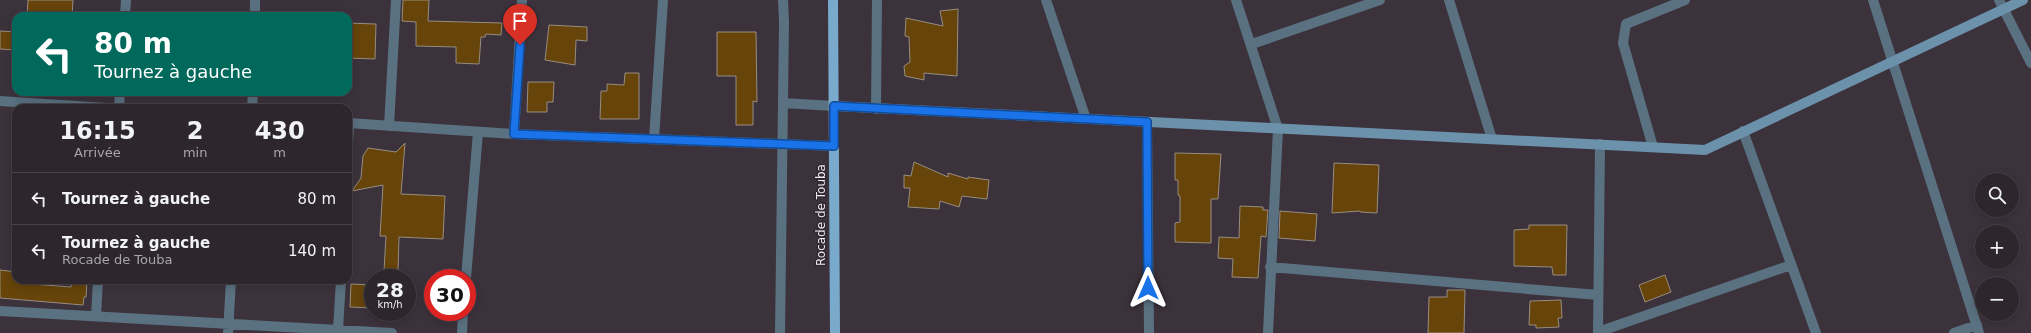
<!DOCTYPE html>
<html lang="fr">
<meta charset="utf-8">
<style>
body{margin:0;font-family:"DejaVu Sans",sans-serif;background:#352e35;color:#f1f3f6;height:100vh;display:flex;flex-direction:column;font-size:15px;white-space:nowrap}
*{box-sizing:border-box;margin:0}
p{font-size:13px;color:#a7a5aa}
.icon{flex:none;width:22px;height:22px;fill:none;stroke:currentColor;stroke-width:2;stroke-linecap:round;stroke-linejoin:round}
.map{position:relative;flex:1;overflow:hidden}
.drawer{position:absolute;left:12px;top:104px;width:340px;height:180px;display:flex;flex-direction:column;background:#2d262d;border-radius:12px;box-shadow:0 2px 10px #0003,0 0 0 1px #484349}
.drawer>*{flex:none}
.hud{position:absolute;left:12px;top:12px;width:340px;height:84px;border-radius:12px;box-shadow:0 2px 10px #0003,0 0 0 1px #484349;background:#00695c;color:#fff;overflow:hidden}
.fabs{position:absolute;left:1975px;top:173px;display:grid;gap:8px}
.fabs a{display:grid;place-items:center;width:44px;height:44px;border-radius:50%;background:#2d262d;box-shadow:0 2px 10px #0003,0 0 0 1px #484349;font-size:20px}
.speed{position:absolute;left:364px;top:269px;display:flex;gap:8px;font-size:20px;font-weight:700;text-align:center}
.speed>*{display:grid;place-content:center;width:52px;height:52px;border-radius:50%;background:#2d262d;box-shadow:0 2px 10px #0003,0 0 0 1px #484349;line-height:1}
.speed small{font-size:10px;font-weight:400}
.speed .limit{border:6px solid #d22;background:#fff;color:#111}
.pin{position:absolute;display:grid;place-items:center;width:34px;height:34px;color:#fff;margin:-41px -17px;border-radius:50% 50% 50% 0;rotate:-45deg;box-shadow:0 0 4px #0007}
.pin .icon{rotate:45deg}
.me{position:absolute;width:44px;margin:-22px;rotate:0deg;stroke-linejoin:round;filter:drop-shadow(0 0 3px #0008)}
.turn{display:flex;align-items:center;gap:14px;height:84px;padding:0 16px;font-size:18px}
.turn .icon{width:52px;height:52px;stroke-width:2.5}
.turn b{display:block;font-size:28px;line-height:34px}
.eta{display:flex;justify-content:space-evenly;align-items:center;height:68px;text-align:center}
.eta b{font-size:24px;font-weight:700;line-height:28px}
ul{padding:0;list-style:none}
li{display:flex;align-items:center;gap:12px;height:52px;padding:0 16px;border-top:1px solid #484349}
li div{flex:1}
li b{display:block;font-size:15px}
li em{font-style:normal}
.map>svg:first-child{display:block}
</style>
<div class="map">
<svg width="2031" height="333" viewBox="0 0 2031 333">
<rect width="100%" height="100%" fill="#3c323c"/>
<!-- building -->
<path fill="#66440a" stroke="#978d80" d="M28,0H73L72,16H27Z
M403,0H429L428,21L502,23L501,35L486,34L485,37H481L479,64L456,63V47L416,46V22L402,21Z
M958,9L957,76L924,73V80L905,76L904,66L910,62L909,37L905,36L906,18L943,26L940,11Z
M348,23L376,24L375,59L348,58Z
M549,25L587,27V41L576,40L575,65L545,60Z
M0,31L16,32V50L0,49Z
M717,32H756L757,102L753,101V125H736V76H717Z
M625,73H639V119H600L601,91H607V84L624,85Z
M528,82H554L553,102H547V112H527Z
M405,143L401,194L445,196L443,239L399,237L398,272L384,271L386,236H380L383,185L352,191L361,178L363,156L368,148L396,152Z
M1175,153L1221,154L1218,199H1211V243L1175,242V223L1180,222V196L1178,195V180H1175Z
M914,162L948,177V173L968,179V177L989,180L987,199L962,196L959,207L940,201L939,209L908,207L910,188H904V175L911,176Z
M1334,163L1379,165L1377,213L1360,212V211L1332,213Z
M1240,206L1263,207V210H1268L1266,237L1261,236L1258,278L1232,277L1233,259L1218,258L1219,237L1239,238Z
M1280,211L1317,214L1315,241L1279,238Z
M1529,225H1567L1566,275H1553L1552,267L1514,266V230L1529,229Z
M0,270L16,272V280H33L32,284L71,287L72,280H87L86,297H84L83,305L0,298Z
M1665,275L1671,292L1645,302L1639,285Z
M351,284L373,285V308L350,307Z
M1447,290H1465L1464,333H1428L1429,297H1447Z
M1561,300L1562,318H1558L1559,327L1536,328V325H1529L1530,301Z"/>
<g fill="none" stroke-linecap="round" stroke-linejoin="round">
<!-- street -->
<path stroke="#5a7181" stroke-width="10" d="M1046,0L1086,119
M1236,0L1278,129L1268,333
M1449,0L1492,139
M1873,0L1979,333
M1999,0L2031,63
M125,16L126,0
M255,16V0
M1252,44L1380,0
M0,101L106,108
M783,103L834,106
M119,108L120,92
M252,108L253,92
M876,109L877,0
M1147,122L1149,333
M348,123L514,134L834,146
M389,126L396,0
M1743,131L1816,333
M514,134L522,0
M654,139L663,0
M348,144L349,124
M1653,147L1623,43L1626,24L1685,0
M1270,267L1598,295
M466,278L478,132
M0,311L392,333
M96,316L98,280
M338,330L341,280
M1598,332L1791,265
M228,333L231,280
M462,333L463,312
M780,333L784,22L783,0
M1598,333L1600,144
M1954,333L1977,325"/>
<!-- secondary -->
<path stroke="#6c91ab" stroke-width="10" d="M834,106L1705,150L2023,0"/>
<!-- primary -->
<path stroke="#7aaacb" stroke-width="10" d="M833,0L835,333"/>
</g>
<g fill="none" stroke-linecap="round" stroke-linejoin="round">
<defs>
<path id="route" d="M520,45L514,134L834,146V106L1147,122L1148,288"/>
</defs>
<!-- route casing -->
<use href="#route" stroke="#114b97" stroke-width="10"/>
<!-- route -->
<use href="#route" stroke="#1a73e8" stroke-width="7"/>
</g>
<g text-anchor="middle" stroke-width="3" stroke-linejoin="round" paint-order="stroke">
<!-- street labels -->
<g font-size="12" fill="#f0eaf0" stroke="#322831">
<text transform="translate(821 215) rotate(-90)" y="4">Rocade de Touba</text>
</g>
</g>
</svg>
<div class="fabs">
<a><svg class="icon" aria-label="search" viewBox="0 0 24 24"><circle cx="10" cy="10" r="6"/><path d="M15 15l6 6"/></svg></a>
<a>+</a>
<a>−</a>
</div>
<div class="speed"><div>28<small>km/h</small></div><div class="limit">30</div></div>
<div class="pin" style="left:520px;top:45px;background:#d93025"><svg class="icon" aria-label="arrive" viewBox="0 0 24 24"><path d="M6 21V4h12l-3 4 3 4H6"/></svg></div>
<svg class="me" style="left:1148px;top:288px" viewBox="-20 -20 40 40"><path d="M0-17L14 15 0 8-14 15z" fill="#1a73e8" stroke="#fff" stroke-width="4"/></svg>
<div class="hud">
<div class="turn"><svg class="icon" aria-label="left" viewBox="0 0 24 24"><path d="M17 20v-9H6M10 6l-5 5 5 5"/></svg><div><b>80 m</b>Tournez à gauche</div></div>
</div>
<section class="drawer">
<div class="eta">
<div><b>16:15</b><p>Arrivée</p></div>
<div><b>2</b><p>min</p></div>
<div><b>430</b><p>m</p></div>
</div>
<ul>
<li><svg class="icon" aria-label="left" viewBox="0 0 24 24"><path d="M17 20v-9H6M10 6l-5 5 5 5"/></svg><div><b>Tournez à gauche</b></div><em>80 m</em></li>
<li><svg class="icon" aria-label="left" viewBox="0 0 24 24"><path d="M17 20v-9H6M10 6l-5 5 5 5"/></svg><div><b>Tournez à gauche</b><p>Rocade de Touba</p></div><em>140 m</em></li>
</ul>
</section>
</div>
